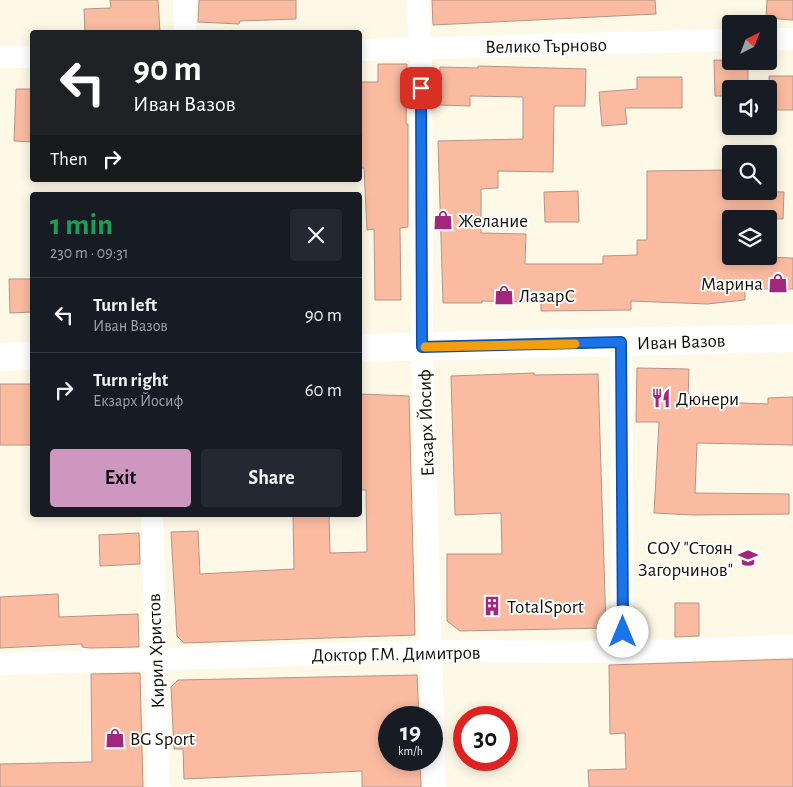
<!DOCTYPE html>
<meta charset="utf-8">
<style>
body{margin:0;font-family:"Alegreya Sans",sans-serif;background:#242831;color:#f1f3f6;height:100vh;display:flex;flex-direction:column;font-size:19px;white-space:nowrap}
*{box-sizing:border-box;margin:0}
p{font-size:16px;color:#9ea1a6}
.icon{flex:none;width:28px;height:28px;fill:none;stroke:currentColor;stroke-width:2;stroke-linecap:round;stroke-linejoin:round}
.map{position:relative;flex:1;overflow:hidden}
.panel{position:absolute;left:30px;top:192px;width:332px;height:325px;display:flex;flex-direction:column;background:#171b24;border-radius:5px;box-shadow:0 2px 12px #0003}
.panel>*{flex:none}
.guide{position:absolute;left:30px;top:30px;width:332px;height:152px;border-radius:5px;box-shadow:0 2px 12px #0003;background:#202124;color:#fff;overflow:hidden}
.needle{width:32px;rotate:42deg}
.buttons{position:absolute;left:722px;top:15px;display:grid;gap:10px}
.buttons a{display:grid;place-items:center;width:55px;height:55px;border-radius:5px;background:#171b24;box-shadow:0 2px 12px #0003;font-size:25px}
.speed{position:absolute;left:378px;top:706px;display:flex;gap:10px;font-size:25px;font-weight:700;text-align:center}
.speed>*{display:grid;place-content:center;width:65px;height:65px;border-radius:50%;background:#171b24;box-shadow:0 2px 12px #0003;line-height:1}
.speed small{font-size:12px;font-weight:400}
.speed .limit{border:8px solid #d22;background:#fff;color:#111}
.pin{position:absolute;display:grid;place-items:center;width:42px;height:42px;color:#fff;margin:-21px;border-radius:10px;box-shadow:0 2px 8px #0006}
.me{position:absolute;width:55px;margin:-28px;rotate:0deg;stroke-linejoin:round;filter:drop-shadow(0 0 4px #0008)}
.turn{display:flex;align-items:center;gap:18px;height:105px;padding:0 20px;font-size:22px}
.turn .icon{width:65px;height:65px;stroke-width:2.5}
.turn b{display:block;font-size:35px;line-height:42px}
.then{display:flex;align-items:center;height:48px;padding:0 20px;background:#0003;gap:10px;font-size:19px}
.round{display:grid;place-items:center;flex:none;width:52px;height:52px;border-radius:5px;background:#242831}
.summary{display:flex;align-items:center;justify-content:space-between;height:85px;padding:0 20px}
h1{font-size:30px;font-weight:600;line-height:38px;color:#1e9e55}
.button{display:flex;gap:10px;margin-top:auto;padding:10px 20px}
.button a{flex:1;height:58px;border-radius:5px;background:#cd97c0;color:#111;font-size:20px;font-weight:600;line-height:58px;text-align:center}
.button a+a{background:#242831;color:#f1f3f6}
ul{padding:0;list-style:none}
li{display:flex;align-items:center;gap:15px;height:75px;padding:0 20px;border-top:1px solid #363941}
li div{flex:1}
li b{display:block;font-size:19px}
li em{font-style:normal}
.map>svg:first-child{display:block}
</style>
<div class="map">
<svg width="793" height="787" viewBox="0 0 793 787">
<rect width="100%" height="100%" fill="#fef9e6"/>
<!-- building -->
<path fill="#fbbba1" stroke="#b39487" d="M110,0H158L160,32H85L84,9L111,8Z
M199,0H296V19L240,21L239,24L198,22Z
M432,0H655L656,14L433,25Z
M767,0H793V20L766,18Z
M714,60L748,61V89H731V96H715Z
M378,64H407L406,124H408V227L400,228L401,300H375L374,229L367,230L364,168H360V82H378Z
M478,66L586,69L585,106H554L553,172L498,171V188L481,189V233L526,234L525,264H603V256L637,255V240H647V171L731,170V191L784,192L783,219H731V256L793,258V289H745V300L707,304L631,301V310L541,311V302L482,301V303H443L438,141L523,139V97L470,96V106L439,105L440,67L478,68Z
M769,76H793V110H769Z
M637,77H682V108H625L627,124L602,126L599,92L637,89Z
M16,89H32V142L14,141Z
M578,191L579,222H545L544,192Z
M9,279H32V312L10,313Z
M637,368L689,369L688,401L768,404V398L793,397V445L697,443L695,493L789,494V514L694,515L654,513L659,422H636Z
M534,373V375L598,374L606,628L460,631L447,621V554H502L501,513L455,515L451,376Z
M0,384H32V445H0Z
M360,394L409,396L415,635L184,643L177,636L171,532L198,531L200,574L294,569L293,515H329L330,553L367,552L366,490H360Z
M139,533L140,564L100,566L99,535Z
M58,594L59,617L138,614L139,647L90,648L82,647V644L0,648V597Z
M675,603H699V636L675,637Z
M793,659V787H589L588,770L626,769L625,733L610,734L609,665Z
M140,673L143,787H0V764L92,762L91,674Z
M417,675L419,718H389V760H420L421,787H362V771L184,779L183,749H174L171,687L178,680Z"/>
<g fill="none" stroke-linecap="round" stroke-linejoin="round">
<!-- street -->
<path stroke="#fff" stroke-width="22" d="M184,0L185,32
M417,0L421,48L422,347L435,787
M769,39H793
M360,50L731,40
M0,57H32
M621,342L623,652
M152,515L159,787
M0,664L432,651L623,652L793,646"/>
<!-- secondary -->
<path stroke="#fff" stroke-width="28" d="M360,348L793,338
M0,357L32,356"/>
</g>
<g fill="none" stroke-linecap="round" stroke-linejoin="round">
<defs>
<path id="route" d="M421,88L422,347L621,342L623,632"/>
</defs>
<!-- route casing -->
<use href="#route" stroke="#114b97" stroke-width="12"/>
<!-- route -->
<use href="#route" stroke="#1a73e8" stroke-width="9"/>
<!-- slow -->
<path stroke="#f59e0b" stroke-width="9" d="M425,347L575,344"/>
</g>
<!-- icons -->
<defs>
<symbol id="shop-bare" viewBox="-9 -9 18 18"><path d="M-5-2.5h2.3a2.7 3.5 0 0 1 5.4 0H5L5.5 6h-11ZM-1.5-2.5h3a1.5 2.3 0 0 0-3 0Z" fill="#a1277d" stroke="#fff" stroke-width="2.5" paint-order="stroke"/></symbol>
<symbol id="restaurant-bare" viewBox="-9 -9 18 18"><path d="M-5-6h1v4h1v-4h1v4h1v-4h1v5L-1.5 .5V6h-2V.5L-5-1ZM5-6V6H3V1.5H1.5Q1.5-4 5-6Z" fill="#a1277d" stroke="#fff" stroke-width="2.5" paint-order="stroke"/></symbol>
<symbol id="school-bare" viewBox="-9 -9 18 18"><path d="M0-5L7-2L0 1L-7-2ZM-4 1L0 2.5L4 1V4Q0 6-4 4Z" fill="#a1277d" stroke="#fff" stroke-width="2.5" paint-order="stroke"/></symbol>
<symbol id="building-bare" viewBox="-9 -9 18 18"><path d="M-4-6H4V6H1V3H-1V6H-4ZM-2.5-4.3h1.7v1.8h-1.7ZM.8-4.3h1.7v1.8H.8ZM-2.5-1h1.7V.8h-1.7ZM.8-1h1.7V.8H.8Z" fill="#a1277d" stroke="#fff" stroke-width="2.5" paint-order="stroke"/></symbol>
</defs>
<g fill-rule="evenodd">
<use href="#shop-bare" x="429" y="206" width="28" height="28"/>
<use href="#shop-bare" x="764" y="269" width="28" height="28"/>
<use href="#shop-bare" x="490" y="281" width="28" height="28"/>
<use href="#restaurant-bare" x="647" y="384" width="28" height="28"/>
<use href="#school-bare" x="734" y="544" width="28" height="28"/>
<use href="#building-bare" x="478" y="592" width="28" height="28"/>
<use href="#shop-bare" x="101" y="724" width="28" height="28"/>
</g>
<g text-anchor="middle" stroke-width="4" stroke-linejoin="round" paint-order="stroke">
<!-- street labels -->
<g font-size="19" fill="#110f05" stroke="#fff">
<text transform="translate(546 45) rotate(-1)" y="7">Велико Търново</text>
<text transform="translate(681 341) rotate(-2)" y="7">Иван Вазов</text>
<text transform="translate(425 423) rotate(-92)" y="7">Екзарх Йосиф</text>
<text transform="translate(155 651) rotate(-92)" y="7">Кирил Христов</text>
<text transform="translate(396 653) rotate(-1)" y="7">Доктор Г.М. Димитров</text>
</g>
<!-- poi labels -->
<g font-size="19" fill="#110f05" stroke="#fff" text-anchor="start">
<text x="458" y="227">Желание</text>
<text x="763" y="290" text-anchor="end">Марина</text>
<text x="519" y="302">ЛазарС</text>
<text x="676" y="405">Дюнери</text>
<text x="733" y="554" text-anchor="end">СОУ "Стоян<tspan x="733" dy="22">Загорчинов"</tspan></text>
<text x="507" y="613">TotalSport</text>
<text x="130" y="745">BG Sport</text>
</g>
</g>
</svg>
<div class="buttons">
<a><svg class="needle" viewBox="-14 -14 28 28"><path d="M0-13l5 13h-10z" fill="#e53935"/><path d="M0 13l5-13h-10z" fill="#9ea1a6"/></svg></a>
<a><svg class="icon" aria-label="sound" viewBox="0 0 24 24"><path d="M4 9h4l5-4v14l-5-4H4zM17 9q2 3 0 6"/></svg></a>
<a><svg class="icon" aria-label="search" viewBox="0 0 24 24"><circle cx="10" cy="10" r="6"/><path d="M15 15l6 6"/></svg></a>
<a><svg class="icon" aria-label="layers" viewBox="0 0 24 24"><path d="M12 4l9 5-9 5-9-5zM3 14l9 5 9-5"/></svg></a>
</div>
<div class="speed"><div>19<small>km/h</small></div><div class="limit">30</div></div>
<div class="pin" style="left:421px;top:88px;background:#d93025"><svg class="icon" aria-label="arrive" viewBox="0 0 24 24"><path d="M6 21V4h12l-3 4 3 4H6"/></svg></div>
<svg class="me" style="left:623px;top:632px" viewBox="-20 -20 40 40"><circle r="19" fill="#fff"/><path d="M0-13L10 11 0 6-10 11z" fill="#1a73e8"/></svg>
<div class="guide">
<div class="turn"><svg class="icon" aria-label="left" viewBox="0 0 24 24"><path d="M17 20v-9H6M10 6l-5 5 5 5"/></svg><div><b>90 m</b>Иван Вазов</div></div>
<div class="then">Then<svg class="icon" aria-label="right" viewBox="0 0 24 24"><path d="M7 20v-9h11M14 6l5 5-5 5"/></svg></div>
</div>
<section class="panel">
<div class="summary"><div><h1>1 min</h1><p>230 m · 09:31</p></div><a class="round"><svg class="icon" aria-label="close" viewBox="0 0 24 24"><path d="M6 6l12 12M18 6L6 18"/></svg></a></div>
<ul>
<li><svg class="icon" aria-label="left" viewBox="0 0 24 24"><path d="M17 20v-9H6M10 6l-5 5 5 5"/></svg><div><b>Turn left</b><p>Иван Вазов</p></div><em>90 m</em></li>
<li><svg class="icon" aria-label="right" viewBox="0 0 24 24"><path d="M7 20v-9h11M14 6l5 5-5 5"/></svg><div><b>Turn right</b><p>Екзарх Йосиф</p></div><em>60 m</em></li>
</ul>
<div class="button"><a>Exit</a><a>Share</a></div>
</section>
</div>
